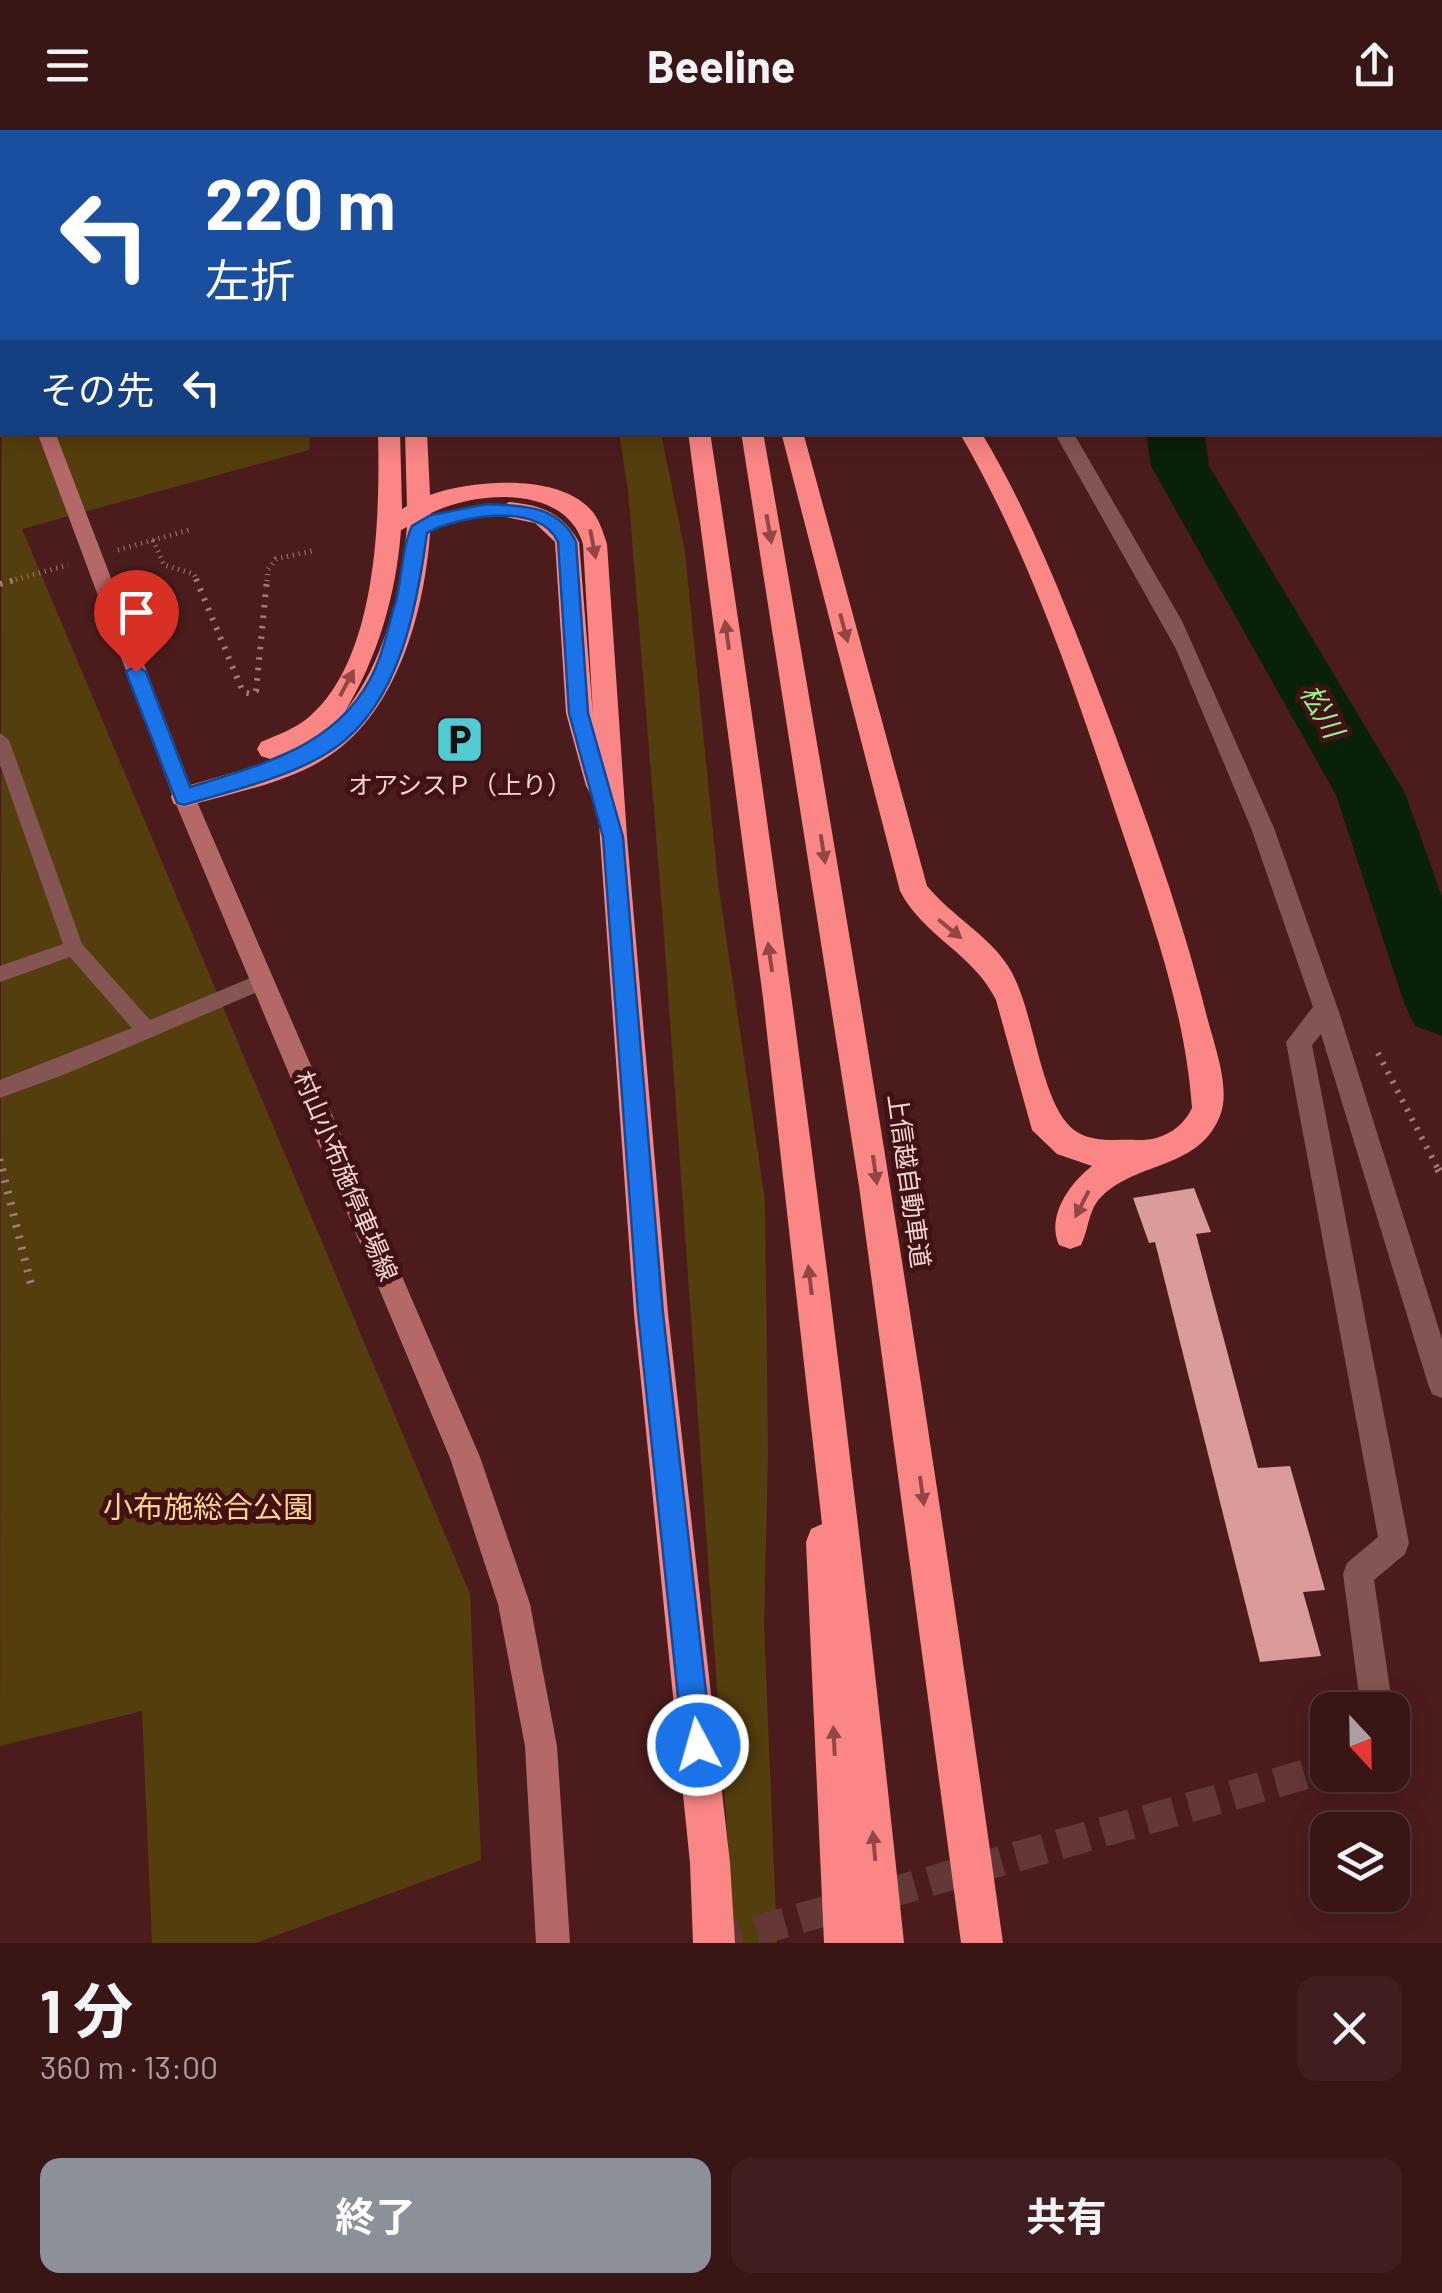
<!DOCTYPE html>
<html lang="ja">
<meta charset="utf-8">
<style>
body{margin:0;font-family:Barlow,"Noto Sans JP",sans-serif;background:#401e1f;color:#f1f3f6;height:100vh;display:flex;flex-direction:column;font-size:38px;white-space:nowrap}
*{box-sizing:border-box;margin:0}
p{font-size:32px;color:#ab9fa1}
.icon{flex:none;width:55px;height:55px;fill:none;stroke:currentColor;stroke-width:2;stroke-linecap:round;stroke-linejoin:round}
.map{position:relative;height:1813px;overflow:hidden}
.side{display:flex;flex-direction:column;background:#391516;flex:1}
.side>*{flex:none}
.banner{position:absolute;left:0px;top:0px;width:1442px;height:305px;box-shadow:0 5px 25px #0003,0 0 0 2px #533435;background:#1a4fa0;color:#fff;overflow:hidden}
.needle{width:65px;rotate:158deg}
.buttons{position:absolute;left:1310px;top:1562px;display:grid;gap:20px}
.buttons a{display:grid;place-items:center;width:100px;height:100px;border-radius:20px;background:#391516;box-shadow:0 5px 25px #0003,0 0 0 2px #533435;font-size:50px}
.pin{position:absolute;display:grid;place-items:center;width:85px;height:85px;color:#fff;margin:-102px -42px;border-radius:50% 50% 50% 0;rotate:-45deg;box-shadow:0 0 10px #0007}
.pin .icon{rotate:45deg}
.me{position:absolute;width:110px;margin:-55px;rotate:354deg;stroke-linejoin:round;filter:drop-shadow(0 0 8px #0008)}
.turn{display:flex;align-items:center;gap:35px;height:210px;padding:0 40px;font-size:45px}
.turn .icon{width:130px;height:130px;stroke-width:2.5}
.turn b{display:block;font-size:70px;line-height:85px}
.then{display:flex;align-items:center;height:95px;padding:0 40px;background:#0003;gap:20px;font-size:38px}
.round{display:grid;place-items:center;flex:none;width:105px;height:105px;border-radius:20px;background:#401e1f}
.summary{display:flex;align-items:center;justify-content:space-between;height:170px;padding:0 40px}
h1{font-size:60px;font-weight:700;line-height:75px}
.cta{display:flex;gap:20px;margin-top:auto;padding:20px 40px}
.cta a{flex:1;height:115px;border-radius:20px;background:#8c9099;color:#fff;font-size:40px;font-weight:700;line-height:115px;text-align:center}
.cta a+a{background:#401e1f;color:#f1f3f6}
header{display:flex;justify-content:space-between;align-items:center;height:130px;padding:0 40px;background:#391516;font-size:45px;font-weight:700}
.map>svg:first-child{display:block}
</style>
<header><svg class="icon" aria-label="menu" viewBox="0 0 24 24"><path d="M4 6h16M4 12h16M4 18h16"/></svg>Beeline<svg class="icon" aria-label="share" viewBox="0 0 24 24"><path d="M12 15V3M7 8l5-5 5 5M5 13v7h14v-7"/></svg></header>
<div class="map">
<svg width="1442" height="1813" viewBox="0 0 1442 1813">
<rect width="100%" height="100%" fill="#4c1c1d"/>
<!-- green -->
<path fill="#553e0d" d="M2,65V302L310,303L309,320L22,399L470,1464L481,1730L256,1813H152L142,1581L0,1616Z
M619,303H661L685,422L718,752L765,1071L768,1324L764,1494L777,1813H735L663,791L628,360Z"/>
<!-- forest -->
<path fill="#77591d" d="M78,0H535L536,2H80Z"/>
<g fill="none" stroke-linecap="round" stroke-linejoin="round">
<!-- river -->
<path fill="#092106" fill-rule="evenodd" d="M1009,0H1058L1060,2H1011Z
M1146,302H1204L1209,336L1405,663L1442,767V906L1415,896L1404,873L1336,665L1151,336Z"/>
</g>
<!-- building -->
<path fill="#d99c9a" d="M1194,1058L1211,1102L1196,1104L1258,1338L1290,1336L1325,1460L1303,1462L1321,1526L1260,1532L1155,1112L1149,1113L1133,1068Z"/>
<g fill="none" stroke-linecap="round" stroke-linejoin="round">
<!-- minor-tunnel -->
<path stroke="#653838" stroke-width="30" stroke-dasharray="30 15" stroke-linecap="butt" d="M713,1813L1328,1638"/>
<!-- path-far2 -->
<path stroke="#a27a7a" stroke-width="5" stroke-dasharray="1 5" stroke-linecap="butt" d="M153,410L164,435L194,444L197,451
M118,420L189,400
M10,451L68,435
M267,451L268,440L276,429L316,420"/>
<!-- path-far1 -->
<path stroke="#a27a7a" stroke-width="6" stroke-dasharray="2.5 8" stroke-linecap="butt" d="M196,449L243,562L252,564L256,561L267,449
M0,454L19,449
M1378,923L1439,1041
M0,1029L3,1041"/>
<!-- path -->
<path stroke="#a27a7a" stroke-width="8" stroke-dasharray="2.5 9" stroke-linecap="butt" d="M2,1039L31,1154
M1438,1039L1442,1046"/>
<!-- service -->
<path fill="#845553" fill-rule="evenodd" d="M0,603L9,610L82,814L150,890L262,843L269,845L272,851L269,857L68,943L0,968V950L132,898L70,827L0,852V836L63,814L0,635Z"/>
<!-- minor -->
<path fill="#845553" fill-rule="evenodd" d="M550,0H566V2H551Z
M805,0H824L826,2H807Z
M1219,0H1236L1238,2H1221Z
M0,44H2V54H0Z
M1440,196H1442V208H1440Z
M1054,302H1073L1182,491L1274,698L1339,882L1442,1209V1268L1432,1264L1428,1254L1321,904L1312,915L1409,1413L1405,1424L1374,1450L1393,1580L1392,1581L1361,1580L1343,1444L1347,1433L1378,1407L1286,912L1313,877L1251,698L1176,519Z"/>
<!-- secondary -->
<path fill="#b46968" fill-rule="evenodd" d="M0,160H2V178H0Z
M37,302H55L195,667L480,1327L530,1474L557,1616L570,1813H536L525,1616L498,1474L450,1328L173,667Z"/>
<!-- motorway -->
<path fill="#fa8685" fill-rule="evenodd" d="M639,0H657L658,2H640Z
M685,0H703L704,2H686Z
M378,302H400L402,379L407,376L405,302H427L430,365C471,350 557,343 590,379C599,388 603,402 607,414L627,707L668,1183L730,1733L735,1813H693L690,1733L634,1183L597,666L590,663L586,656L566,583L555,412L535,393L501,386L497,380L509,372C541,375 563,383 579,412L593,585L583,414C565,354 477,361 431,383C429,463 404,571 336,621C293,653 234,662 184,677L174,674L171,667L174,660C219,645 265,637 306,614L270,629L261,626L257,619L261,612C277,605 295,599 309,587C378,528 380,386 378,302ZM407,397C401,462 385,531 344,583C378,527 396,465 401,400Z
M688,302H710C787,805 852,1308 904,1813H824L806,1412L811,1399L822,1394L763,868Z
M741,302H763C852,805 933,1308 1003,1813H961L859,1056Z
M781,302H803L927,756C951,785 990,807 1008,836C1036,879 1039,978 1077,1002C1094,1013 1117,1009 1137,1010C1159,1011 1181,1001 1192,978C1185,877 1148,779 1116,683C1073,554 1028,420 959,302H981C1033,389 1069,484 1105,578C1143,679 1181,782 1207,887C1214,914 1230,956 1221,983C1201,1040 1138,1030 1101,1067C1088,1080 1089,1099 1081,1115L1070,1119L1059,1115C1046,1086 1070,1053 1092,1036L1057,1024L1032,1000L996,870C974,824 923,806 900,761Z"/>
</g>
<!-- one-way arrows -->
<defs><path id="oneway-solid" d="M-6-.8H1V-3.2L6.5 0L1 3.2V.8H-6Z" transform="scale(2.5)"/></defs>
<g fill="#944647">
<use href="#oneway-solid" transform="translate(769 399) rotate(80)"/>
<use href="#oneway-solid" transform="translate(593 414) rotate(79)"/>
<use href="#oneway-solid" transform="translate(844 498) rotate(75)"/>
<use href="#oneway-solid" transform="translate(727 505) rotate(-98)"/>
<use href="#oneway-solid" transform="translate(347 553) rotate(-62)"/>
<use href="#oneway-solid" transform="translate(823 719) rotate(81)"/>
<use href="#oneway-solid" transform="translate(950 799) rotate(39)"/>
<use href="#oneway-solid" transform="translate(770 827) rotate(-98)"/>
<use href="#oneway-solid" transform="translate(875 1040) rotate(82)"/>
<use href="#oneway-solid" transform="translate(1082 1074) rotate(117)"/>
<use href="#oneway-solid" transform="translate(810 1150) rotate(-97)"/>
<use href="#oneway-solid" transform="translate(922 1361) rotate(82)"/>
<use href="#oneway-solid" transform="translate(834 1611) rotate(-93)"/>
<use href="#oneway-solid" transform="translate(874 1716) rotate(-95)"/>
</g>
<!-- route -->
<path fill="#1a73e8" stroke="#114b97" stroke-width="2.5" d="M487,374C523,376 559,375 576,412L588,583L623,707L663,1183L712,1615L708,1625L698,1630L687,1625L683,1615L638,1183L603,707L569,583L558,412C540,371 457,386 427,403C417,477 400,572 335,618C293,647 233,660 184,675L177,673L126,542L136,535L146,542L190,657C264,634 343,615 376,537C385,516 389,492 396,471C402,447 402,418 412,396L431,385Z"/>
<!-- icons -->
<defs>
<symbol id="parking-square" viewBox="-11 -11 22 22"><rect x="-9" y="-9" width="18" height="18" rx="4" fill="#51ccd4" stroke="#411214"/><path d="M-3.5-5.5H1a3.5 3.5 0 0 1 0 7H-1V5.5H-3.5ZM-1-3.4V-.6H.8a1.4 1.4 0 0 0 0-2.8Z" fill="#111"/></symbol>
</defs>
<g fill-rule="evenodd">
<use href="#parking-square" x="432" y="582" width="55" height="55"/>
</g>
<g text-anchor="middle" stroke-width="10" stroke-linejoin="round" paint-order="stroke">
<!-- poi labels -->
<g font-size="25" fill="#f5d5d3" stroke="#411214">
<text x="460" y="664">オアシスＰ（上り）</text>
</g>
<!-- street labels -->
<g font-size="25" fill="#f5d5d3" stroke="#411214">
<text transform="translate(346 1046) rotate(67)" y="9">村山小布施停車場線</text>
<text transform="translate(909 1051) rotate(82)" y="9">上信越自動車道</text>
</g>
<!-- water labels -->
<g font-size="28" font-style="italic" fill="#94f587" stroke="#411214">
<text transform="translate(1322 581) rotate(60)" y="10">松川</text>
</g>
<!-- near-park labels -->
<g font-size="30" fill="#fdd48a" stroke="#411214">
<text x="208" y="1388">小布施総合公園</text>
</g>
</g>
</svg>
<div class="buttons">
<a><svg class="needle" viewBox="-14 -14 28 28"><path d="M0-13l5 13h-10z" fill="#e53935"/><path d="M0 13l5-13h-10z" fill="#ab9fa1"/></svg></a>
<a><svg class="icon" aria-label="layers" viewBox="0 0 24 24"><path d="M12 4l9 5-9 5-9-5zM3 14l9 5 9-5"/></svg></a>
</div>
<div class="pin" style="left:136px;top:542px;background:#d93025"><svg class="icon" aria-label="arrive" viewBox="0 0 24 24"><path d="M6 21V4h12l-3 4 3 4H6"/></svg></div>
<svg class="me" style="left:698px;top:1615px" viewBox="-20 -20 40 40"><circle r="17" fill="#1a73e8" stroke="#fff" stroke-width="3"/><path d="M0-11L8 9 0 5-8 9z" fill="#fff"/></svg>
<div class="banner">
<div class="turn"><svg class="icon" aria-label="left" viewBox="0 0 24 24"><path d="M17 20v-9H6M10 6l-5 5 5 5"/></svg><div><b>220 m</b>左折</div></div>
<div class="then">その先<svg class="icon" aria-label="left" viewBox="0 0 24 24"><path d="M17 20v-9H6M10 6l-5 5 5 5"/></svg></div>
</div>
</div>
<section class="side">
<div class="summary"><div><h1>1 分</h1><p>360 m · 13:00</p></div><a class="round"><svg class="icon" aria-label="close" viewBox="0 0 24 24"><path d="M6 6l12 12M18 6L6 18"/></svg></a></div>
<div class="cta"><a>終了</a><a>共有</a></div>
</section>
